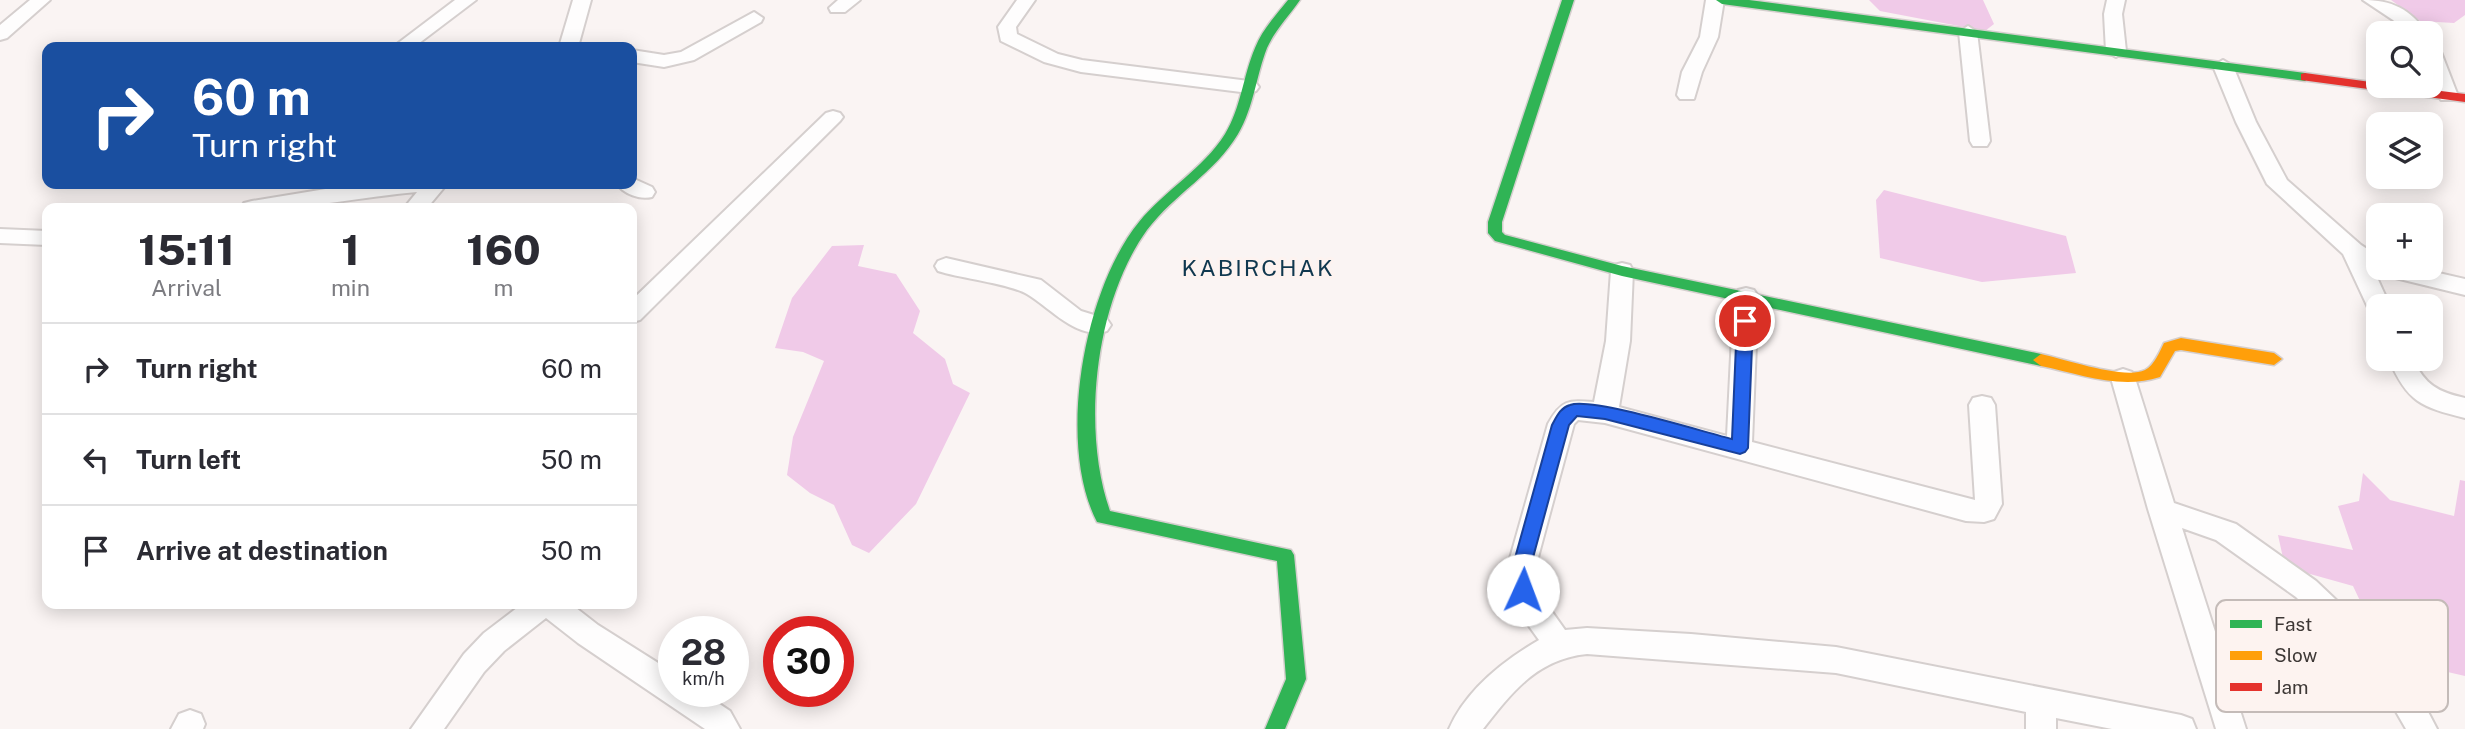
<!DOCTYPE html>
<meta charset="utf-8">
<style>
body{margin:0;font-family:"Public Sans",sans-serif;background:#f7f7f7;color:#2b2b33;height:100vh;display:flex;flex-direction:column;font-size:26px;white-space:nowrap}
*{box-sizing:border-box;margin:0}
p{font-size:23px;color:#7c7c81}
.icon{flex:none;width:38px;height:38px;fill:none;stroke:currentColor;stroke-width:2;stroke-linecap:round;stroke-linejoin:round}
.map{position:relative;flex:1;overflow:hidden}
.side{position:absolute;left:42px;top:203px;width:595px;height:406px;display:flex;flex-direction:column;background:#fff;border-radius:14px;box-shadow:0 4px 18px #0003}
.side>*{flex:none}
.guide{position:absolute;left:42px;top:42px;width:595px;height:147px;border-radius:14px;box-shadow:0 4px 18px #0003;background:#1a4fa0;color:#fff;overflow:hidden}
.fabs{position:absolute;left:2366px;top:21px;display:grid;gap:14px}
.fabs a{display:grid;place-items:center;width:77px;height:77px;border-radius:14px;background:#fff;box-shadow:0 4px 18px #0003;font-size:35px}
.speed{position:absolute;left:658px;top:616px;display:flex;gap:14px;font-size:35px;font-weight:700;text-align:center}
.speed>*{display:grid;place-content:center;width:91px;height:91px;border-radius:50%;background:#fff;box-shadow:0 4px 18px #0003;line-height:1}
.speed small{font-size:18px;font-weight:400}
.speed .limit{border:10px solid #d22;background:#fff;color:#111}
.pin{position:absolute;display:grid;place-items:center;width:60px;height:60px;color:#fff;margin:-30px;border:4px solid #fff;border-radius:50%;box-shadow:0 2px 7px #0007}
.me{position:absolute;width:77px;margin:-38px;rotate:2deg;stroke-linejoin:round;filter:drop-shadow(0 0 5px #0008)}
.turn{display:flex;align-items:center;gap:24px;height:147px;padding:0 35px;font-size:32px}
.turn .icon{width:91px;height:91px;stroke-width:2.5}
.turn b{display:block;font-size:49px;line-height:60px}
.eta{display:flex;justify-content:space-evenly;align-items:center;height:119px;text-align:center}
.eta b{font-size:42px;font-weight:800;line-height:49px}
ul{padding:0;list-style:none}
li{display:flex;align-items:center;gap:21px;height:91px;padding:0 35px;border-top:2px solid #e1e1e2}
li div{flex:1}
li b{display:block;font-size:26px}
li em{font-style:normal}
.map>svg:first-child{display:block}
</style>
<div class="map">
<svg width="2465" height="729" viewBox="0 0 2465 729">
<rect width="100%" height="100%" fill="#faf4f3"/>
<!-- water -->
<path fill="#f0cae8" d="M1869,0H1983L1994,24L1985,31L1880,11Z
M2391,0H2465V15L2454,23L2420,21Z
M1884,190L2066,236L2076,273L1982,282L1880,258L1876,200Z
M864,245L858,266L896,274L920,311L913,333L945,359L953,384L970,393L916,504L869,553L852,545L834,505L810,493L787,475L793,437L824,361L803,352L775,348L792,298L832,246Z
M2363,473L2390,500L2454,516L2460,480L2465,481V676L2387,658L2353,586L2285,567L2278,535L2353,550L2338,506L2359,501Z"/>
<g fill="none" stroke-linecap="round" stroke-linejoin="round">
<defs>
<path id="street" d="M30,0H50L7,38L0,40V25Z
M455,0H476L414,47H393Z
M573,0H591L578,47H559Z
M838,0H860L845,12H831L829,8Z
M1017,0H1035L1016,27L1017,34L1058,54L1082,60L1249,81L1256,83L1259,87L1256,91L1249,93L1081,72L1044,62L1001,41L998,27Z
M1706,0H1724L1718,37L1702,72L1694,99H1680L1677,95L1682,72L1700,37Z
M2107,0H2125L2122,14L2126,51L2116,57L2106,51L2104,14Z
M2363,0C2392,0 2410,9 2427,33H2407L2393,20Z
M754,12L763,18L761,22L694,60L664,67L632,62V50L664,55L681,52Z
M1968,26L1977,32L1990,141L1987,146H1973L1970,141L1959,32Z
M2431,46L2441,52L2458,96L2455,100H2441C2430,83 2430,66 2431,46Z
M2223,60L2233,66L2256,122L2287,180L2361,245L2378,256V268H2417L2465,279V295L2375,273L2390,306H2378V314L2370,312L2343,254L2267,184L2236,122L2213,66Z
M833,111L840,113L843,117L840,121L640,320L632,322V300L826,113Z
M632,178L652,187L655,192L652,197C640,200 624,194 617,184H632Z
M356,184H447L427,208H404L417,192C358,197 300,211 241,208L244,203L252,201Z
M0,229L47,231V245L0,243Z
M946,258L1041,280L1081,311L1107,319L1111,325L1107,331C1076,340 1051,308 1027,294C1011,284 959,278 938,271L935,266L938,261Z
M1622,263L1630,265L1633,271L1630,341L1619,407L1727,436L1734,296L1738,290L1746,288L1754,290L1758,296L1752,442L1975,500L1969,405L1973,398L1982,396L1991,398L1995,405L2002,504L1994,519L1984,522L1966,521L1605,423L1578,420L1574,424L1533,576L1543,599L1565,630L1587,628L1691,634L1836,647L2181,715L2192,719L2196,729H2112L2056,718V729H2026V712L1836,673L1587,654C1537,659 1512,692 1483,729H1449C1466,690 1503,661 1539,640L1521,615L1505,576L1548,424C1561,400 1568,400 1594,402L1606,341L1611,271L1614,265Z
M2389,359H2413C2425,385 2438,392 2465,398V418C2421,407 2407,402 2389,359Z
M2123,369L2132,372L2135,378L2174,503L2236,524L2316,581L2353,616L2413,683L2437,729H2406L2391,703L2333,634L2296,597L2216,540L2182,528L2246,729H2216L2148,509L2111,378L2114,372Z
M522,604H571L598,625L674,673V691H700L730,711L740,729H705L578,643L546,618L504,651L484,672L444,729H411L464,654L484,633Z
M190,710L201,714L205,724L203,729H171L179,714Z"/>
<path id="fast" d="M1288,0H1300C1289,16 1275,30 1267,48C1256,76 1254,107 1238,134C1215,173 1174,194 1147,230C1095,302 1081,429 1110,511L1291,550L1294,555L1306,679L1285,729H1265L1286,679L1277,561L1097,522C1056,443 1084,289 1139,222C1165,190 1203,169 1225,134C1241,108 1243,76 1255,48C1262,30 1276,15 1288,0Z
M1562,0H1574L1502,222V232L1505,235L1622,266L2041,354L2049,360L2047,364L2041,366L1622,276L1495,241L1488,233V222Z
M1716,0H1749L2305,73L2311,77L2305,81L1722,4Z"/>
<path id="slow" d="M2181,338L2274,353L2282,359L2274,365L2181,350L2175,351L2160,377C2120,390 2080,374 2041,366L2033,360L2041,354C2065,359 2124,380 2145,370C2154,366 2160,351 2164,343Z"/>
<path id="jam" d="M2305,73L2378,83V86H2401L2465,94V102L2301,80V74Z"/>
</defs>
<!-- street casing -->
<use href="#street" stroke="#d5cfce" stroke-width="4"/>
<!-- fast casing -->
<use href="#fast" stroke="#d5cfce" stroke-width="3"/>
<!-- slow casing -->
<use href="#slow" stroke="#d5cfce" stroke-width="3"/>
<!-- jam casing -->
<use href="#jam" stroke="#d5cfce" stroke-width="3"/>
<!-- street -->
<use href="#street" fill="#fefdfd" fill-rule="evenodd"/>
<!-- fast -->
<use href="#fast" fill="#30b455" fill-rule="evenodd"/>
<!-- slow -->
<use href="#slow" fill="#ff9f0a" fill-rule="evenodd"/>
<!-- jam -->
<use href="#jam" fill="#e5322d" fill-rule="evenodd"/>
</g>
<!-- route -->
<path fill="#2563eb" stroke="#184099" stroke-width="2" d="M1745,316L1753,321L1748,448L1745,452L1740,454L1605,419L1577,416L1569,425L1528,576L1532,590L1529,596L1523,598L1516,596L1510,576L1552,425C1557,416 1560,408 1570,405C1592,397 1703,432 1732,439L1737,321Z"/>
<g text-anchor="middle" stroke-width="6" stroke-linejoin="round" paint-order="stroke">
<!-- neighbourhood labels -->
<g font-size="23" letter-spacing="2" fill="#10384f" stroke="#fdf3f0">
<text x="1258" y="276">KABIRCHAK</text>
</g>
</g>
<!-- legend -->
<rect x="2216" y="600" width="232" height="112" rx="10" fill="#fdf3f0" stroke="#c4bbb8" stroke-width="2"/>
<rect x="2230" y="620" width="32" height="8" fill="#30b455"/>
<rect x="2230" y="651" width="32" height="9" fill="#ff9f0a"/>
<rect x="2230" y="683" width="32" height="8" fill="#e5322d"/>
<g font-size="19" fill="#3e3836">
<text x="2274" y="631">Fast</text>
<text x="2274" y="662">Slow</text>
<text x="2274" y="694">Jam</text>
</g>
</svg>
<div class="fabs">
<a><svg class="icon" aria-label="search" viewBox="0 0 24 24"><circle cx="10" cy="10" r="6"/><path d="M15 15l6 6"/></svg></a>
<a><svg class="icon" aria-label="layers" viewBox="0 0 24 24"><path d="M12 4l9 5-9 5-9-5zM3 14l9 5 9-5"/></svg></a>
<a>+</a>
<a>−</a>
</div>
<div class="speed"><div>28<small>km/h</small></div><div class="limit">30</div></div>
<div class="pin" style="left:1745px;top:321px;background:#d93025"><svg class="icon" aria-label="arrive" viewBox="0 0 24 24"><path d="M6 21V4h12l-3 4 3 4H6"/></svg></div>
<svg class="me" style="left:1523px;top:590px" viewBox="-20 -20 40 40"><circle r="19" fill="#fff"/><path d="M0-13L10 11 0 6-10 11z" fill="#2563eb"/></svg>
<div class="guide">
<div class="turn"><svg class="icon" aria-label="right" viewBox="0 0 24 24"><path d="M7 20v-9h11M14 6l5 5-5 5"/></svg><div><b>60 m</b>Turn right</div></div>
</div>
<section class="side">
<div class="eta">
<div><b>15:11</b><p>Arrival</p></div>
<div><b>1</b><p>min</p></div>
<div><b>160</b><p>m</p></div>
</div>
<ul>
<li><svg class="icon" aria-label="right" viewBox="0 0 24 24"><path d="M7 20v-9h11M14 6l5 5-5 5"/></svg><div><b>Turn right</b></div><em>60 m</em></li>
<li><svg class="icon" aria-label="left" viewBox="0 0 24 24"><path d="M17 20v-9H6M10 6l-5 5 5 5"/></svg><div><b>Turn left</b></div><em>50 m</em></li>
<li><svg class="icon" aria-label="arrive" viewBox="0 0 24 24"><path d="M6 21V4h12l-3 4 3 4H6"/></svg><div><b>Arrive at destination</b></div><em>50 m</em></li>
</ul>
</section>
</div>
